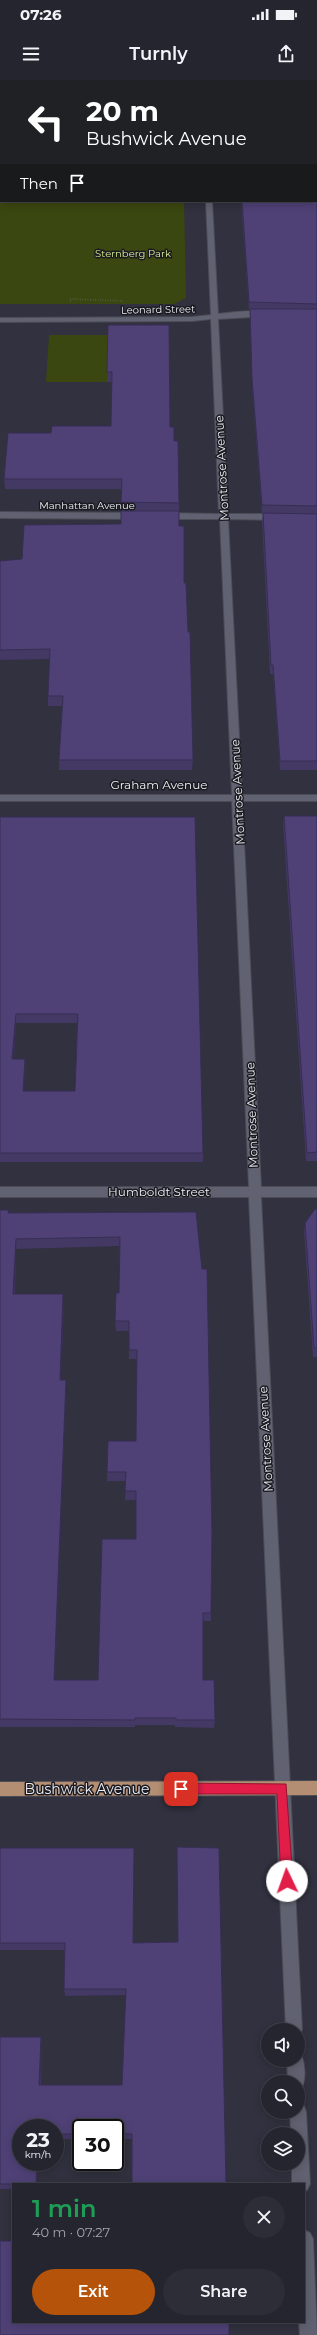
<!DOCTYPE html>
<meta charset="utf-8">
<style>
body{margin:0;font-family:Montserrat,sans-serif;background:#2d2d37;color:#f1f3f6;height:100vh;display:flex;flex-direction:column;font-size:15px;white-space:nowrap}
*{box-sizing:border-box;margin:0}
p{font-size:13px;color:#a3a5aa}
.icon{flex:none;width:22px;height:22px;fill:none;stroke:currentColor;stroke-width:2;stroke-linecap:round;stroke-linejoin:round}
.map{position:relative;flex:1;overflow:hidden}
.drawer{position:absolute;left:12px;top:2103px;width:293px;height:140px;display:flex;flex-direction:column;background:#25252f;border-radius:0px;box-shadow:0 2px 10px #0003,0 0 0 1px #42424b}
.drawer>*{flex:none}
.top-card{position:absolute;left:0px;top:0px;width:317px;height:122px;box-shadow:0 2px 10px #0003,0 0 0 1px #42424b;background:#202124;color:#fff;overflow:hidden}
.buttons{position:absolute;left:261px;top:1943px;display:grid;gap:8px}
.buttons a{display:grid;place-items:center;width:44px;height:44px;border-radius:50%;background:#25252f;box-shadow:0 2px 10px #0003,0 0 0 1px #42424b;font-size:20px}
.speed{position:absolute;left:12px;top:2039px;display:flex;gap:8px;font-size:20px;font-weight:700;text-align:center}
.speed>*{display:grid;place-content:center;width:52px;height:52px;border-radius:50%;background:#25252f;box-shadow:0 2px 10px #0003,0 0 0 1px #42424b;line-height:1}
.speed small{font-size:10px;font-weight:400}
.speed .limit{border:2px solid #111;border-radius:6px;background:#fff;color:#111}
.pin{position:absolute;display:grid;place-items:center;width:34px;height:34px;color:#fff;margin:-17px;border-radius:8px;box-shadow:0 2px 6px #0006}
.me{position:absolute;width:44px;margin:-22px;rotate:357deg;stroke-linejoin:round;filter:drop-shadow(0 0 3px #0008)}
.turn{display:flex;align-items:center;gap:14px;height:84px;padding:0 20px;font-size:18px}
.turn .icon{width:52px;height:52px;stroke-width:2.5}
.turn b{display:block;font-size:28px;line-height:34px}
.then{display:flex;align-items:center;height:38px;padding:0 20px;background:#0003;gap:8px;font-size:15px}
.round{display:grid;place-items:center;flex:none;width:42px;height:42px;border-radius:21px;background:#2d2d37}
.summary{display:flex;align-items:center;justify-content:space-between;height:68px;padding:0 20px}
h1{font-size:24px;font-weight:600;line-height:30px;color:#1e9e55}
.action{display:flex;gap:8px;margin-top:auto;padding:8px 20px}
.action a{flex:1;height:46px;border-radius:24px;background:#b45309;color:#fff;font-size:16px;font-weight:600;line-height:46px;text-align:center}
.action a+a{background:#2d2d37;color:#f1f3f6}
.status{display:flex;justify-content:space-between;align-items:center;height:28px;padding:0 20px;background:#25252f;direction:ltr}
.status svg{height:11px;fill:currentColor}
header{display:flex;justify-content:space-between;align-items:center;height:52px;padding:0 20px;background:#25252f;font-size:18px;font-weight:600}
.map>svg:first-child{display:block}
</style>
<div class="status"><b>07:26</b><svg viewBox="0 0 49 12"><path d="M0 12V9h3v3zM5 12V6h3v6zM10 12V3h3v9zM15 12V0h3v12zM26 1h20v11H26zM47 4h2v5h-2z"/></svg></div>
<header><svg class="icon" aria-label="menu" viewBox="0 0 24 24"><path d="M4 6h16M4 12h16M4 18h16"/></svg>Turnly<svg class="icon" aria-label="share" viewBox="0 0 24 24"><path d="M12 15V3M7 8l5-5 5 5M5 13v7h14v-7"/></svg></header>
<div class="map">
<svg width="317" height="2255" viewBox="0 0 317 2255">
<rect width="100%" height="100%" fill="#31313f"/>
<!-- green -->
<path fill="#3b4711" d="M0,87L1,121H184L186,218L174,224H0Z
M49,255H109L107,302H46Z"/>
<g fill="none" stroke-linecap="round" stroke-linejoin="round">
<defs>
<path id="minor" d="M202,0H208V1H202Z
M0,72H1V76H0Z
M206,121H212L218,234C229,233 262,228 270,234L266,236L218,239L228,434H279L283,437L279,440L228,439L242,715H317V721H242L261,1107H317V1117H261L302,1950L298,1956V1950H286L249,1117H0V1107H249L232,721H0V715H232L220,439H163L159,436L163,433L219,434L211,239L192,241L0,242V238L192,237L211,235Z
M0,432L137,433L141,436L137,439L0,438Z
M298,1973L301,1974C305,1984 306,1998 302,2008L298,2009V2002H288L287,1980H298Z
M298,2024L304,2026L306,2032L310,2104L307,2110L304,2111V2104H292V2084H298V2054H291L290,2032H298Z
M304,2150L310,2153L313,2159L317,2255H300L299,2242H304Z"/>
<path id="major" d="M317,1701V1715L0,1716V1702Z"/>
</defs>
<!-- minor casing -->
<use href="#minor" stroke="#4c4c57" stroke-width="2"/>
<!-- major casing -->
<use href="#major" stroke="#4c4c57" stroke-width="2"/>
<!-- path -->
<path stroke="#6d6d79" stroke-width="1.5" stroke-dasharray="0.5 2" stroke-linecap="butt" d="M0,104L1,99
M71,221L70,219L123,221"/>
<!-- minor -->
<use href="#minor" fill="#616271" fill-rule="evenodd"/>
<!-- major -->
<use href="#major" fill="#b48e72" fill-rule="evenodd"/>
</g>
<!-- wall -->
<path fill="#443865" fill-rule="evenodd" d="M233,0H317V690H280L273,594H270L262,442L263,434H262L252,307L250,231L249,230L241,121H316V1H233Z
M108,245L170,347L174,361L179,423V446L184,503L193,680L192,690H59V680L62,626H48V616L50,579L0,580V481L22,479L121,444L122,409H5L4,399L51,353L111,346L112,302H107Z
M284,736H317V1081H306L283,745Z
M0,737L203,1073V1082H0ZM16,943H77L75,1011H24L26,988L25,979H14Z
M317,1129V1277H313L304,1152L305,1143Z
M0,1130L9,1133L196,1132L211,1533V1541H203V1600L215,1640L214,1648L175,1647V1645H135V1647H0ZM120,1166L119,1213L115,1241L116,1251H129V1279H137L136,1361L107,1392V1401H126L125,1420H136V1459L98,1600H55L66,1309V1300H61L64,1223L15,1214L16,1169Z
M0,1768L133,1863L178,1862L219,1768L132,2059H115V2048H81V2059H55V2048H21L38,2082L37,2104H13V2109H0V1957H41L42,1963L41,2005H122L126,1915L65,1916L64,1909L65,1870H0Z"/>
<!-- shaded-wall -->
<path fill="#372e53" d="M16,934V943L13,988L12,979Z
M25,979L26,988L24,1020L23,1011Z
M16,1159V1169L14,1223L13,1214Z
M63,1214L64,1223L61,1309L60,1300Z
M66,1300V1309L55,1608L54,1600Z
M41,1957L42,1963L40,2011L39,2005Z
M37,2082H38L37,2104H36Z"/>
<!-- building -->
<path fill="#4f4176" stroke="#372e53" fill-rule="evenodd" d="M85,0H123V1H85Z
M234,0H317V65L316,66V1H234Z
M316,71H317V224L249,222L242,121H316Z
M250,229H317V426L262,425L252,298Z
M108,245H169L170,347H174V361H178L179,423L121,422L122,399H4L8,353H51L52,346H111L112,292H107Z
M121,431H179V446H184V503H186L188,552H190L193,680H59L63,616H48L50,569L0,570V481L22,479L24,445L119,444H121Z
M263,433L317,434V681H280L273,585H271Z
M284,736H317V1072L307,1073Z
M0,737H195L203,1073H0ZM16,934H78L75,1011H23L25,979H12Z
M315,1129H317V1268H314L305,1143Z
M0,1130H9L8,1133L196,1132L202,1189H207L212,1452L211,1533H203V1600H214L215,1640H176V1638H135V1640L0,1639ZM120,1157L119,1213H116L115,1241H129V1270H137L136,1361H108L107,1392H126L125,1411H136V1459H102L98,1600H54L66,1300H60L63,1214H13L16,1159Z
M177,1767L219,1768L226,2104H132V2054H115V2048H81V2054H55V2048H21V2082H37L36,2104H0V1957H41L39,2005H122L126,1909H64L65,1863H0V1768H134L133,1863L178,1862Z
M0,2161H13V2242H229V2255H0Z"/>
<!-- route -->
<path fill="#e11d48" stroke="#92132f" d="M181,1703L286,1704L293,1801L291,1805L287,1807L283,1805L281,1801L277,1714H181L177,1713L175,1709L177,1705Z"/>
<g text-anchor="middle" stroke-width="3" stroke-linejoin="round" paint-order="stroke">
<!-- far-park labels -->
<g font-size="10" fill="#d8f096" stroke="#1a1a20">
<text x="133" y="177">Sternberg Park</text>
</g>
<!-- far-street labels -->
<g font-size="10" fill="#eeeef7" stroke="#1a1a20">
<text transform="translate(158 229) rotate(-1)" y="4">Leonard Street</text>
<text x="87" y="429">Manhattan Avenue</text>
</g>
<!-- street labels -->
<g font-size="12" fill="#eeeef7" stroke="#1a1a20">
<text transform="translate(222 388) rotate(-93)" y="4">Montrose Avenue</text>
<text x="159" y="709">Graham Avenue</text>
<text transform="translate(238 712) rotate(-93)" y="4">Montrose Avenue</text>
<text transform="translate(252 1035) rotate(-92)" y="4">Montrose Avenue</text>
<text x="159" y="1116">Humboldt Street</text>
<text transform="translate(266 1359) rotate(-93)" y="4">Montrose Avenue</text>
</g>
<!-- near-street labels -->
<g font-size="14" fill="#eeeef7" stroke="#1a1a20">
<text x="87" y="1714">Bushwick Avenue</text>
</g>
</g>
</svg>
<div class="buttons">
<a><svg class="icon" aria-label="sound" viewBox="0 0 24 24"><path d="M4 9h4l5-4v14l-5-4H4zM17 9q2 3 0 6"/></svg></a>
<a><svg class="icon" aria-label="search" viewBox="0 0 24 24"><circle cx="10" cy="10" r="6"/><path d="M15 15l6 6"/></svg></a>
<a><svg class="icon" aria-label="layers" viewBox="0 0 24 24"><path d="M12 4l9 5-9 5-9-5zM3 14l9 5 9-5"/></svg></a>
</div>
<div class="speed"><div>23<small>km/h</small></div><div class="limit">30</div></div>
<div class="pin" style="left:181px;top:1709px;background:#d93025"><svg class="icon" aria-label="arrive" viewBox="0 0 24 24"><path d="M6 21V4h12l-3 4 3 4H6"/></svg></div>
<svg class="me" style="left:287px;top:1801px" viewBox="-20 -20 40 40"><circle r="19" fill="#fff"/><path d="M0-13L10 11 0 6-10 11z" fill="#e11d48"/></svg>
<div class="top-card">
<div class="turn"><svg class="icon" aria-label="left" viewBox="0 0 24 24"><path d="M17 20v-9H6M10 6l-5 5 5 5"/></svg><div><b>20 m</b>Bushwick Avenue</div></div>
<div class="then">Then<svg class="icon" aria-label="arrive" viewBox="0 0 24 24"><path d="M6 21V4h12l-3 4 3 4H6"/></svg></div>
</div>
<section class="drawer">
<div class="summary"><div><h1>1 min</h1><p>40 m · 07:27</p></div><a class="round"><svg class="icon" aria-label="close" viewBox="0 0 24 24"><path d="M6 6l12 12M18 6L6 18"/></svg></a></div>
<div class="action"><a>Exit</a><a>Share</a></div>
</section>
</div>
